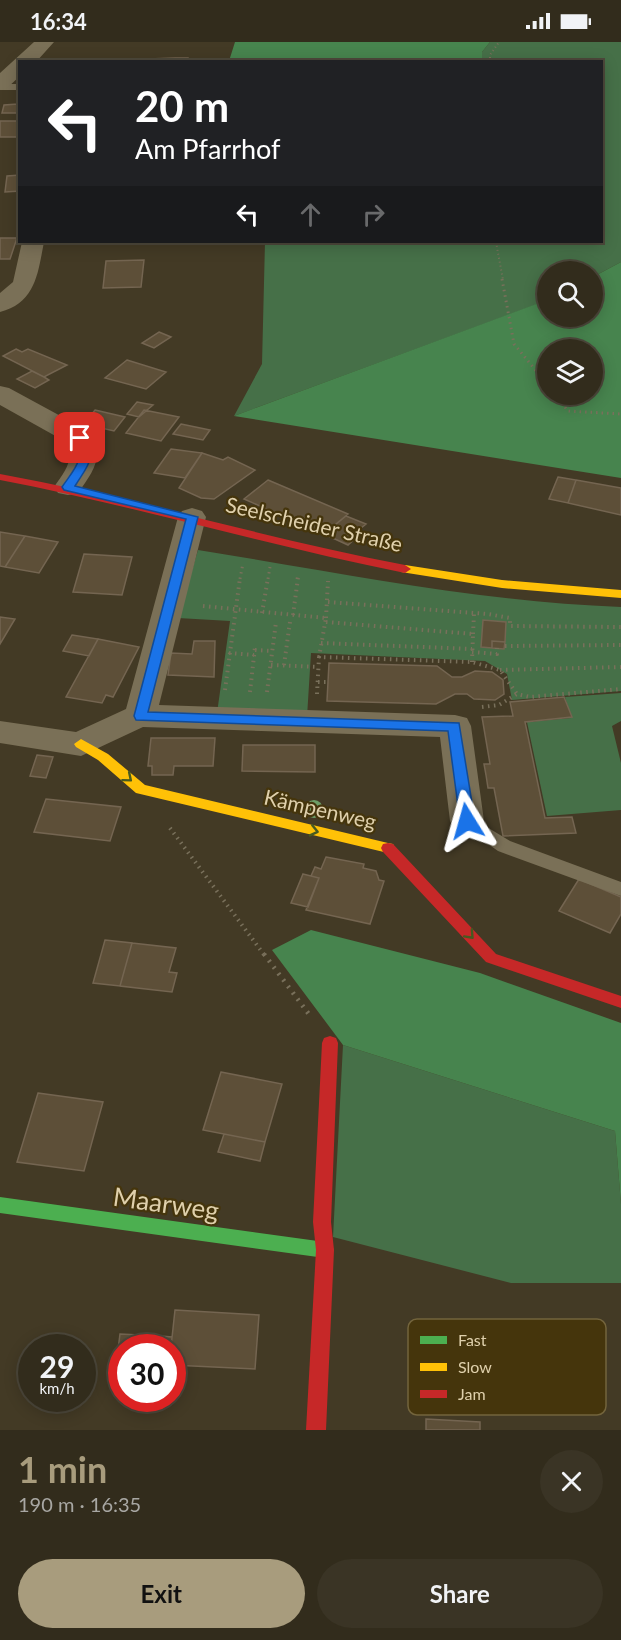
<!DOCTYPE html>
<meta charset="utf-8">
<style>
body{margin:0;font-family:Lato,sans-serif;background:#3a3425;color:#f1f3f6;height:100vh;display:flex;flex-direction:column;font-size:22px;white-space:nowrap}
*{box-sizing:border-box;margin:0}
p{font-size:20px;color:#a8a7a3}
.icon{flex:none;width:33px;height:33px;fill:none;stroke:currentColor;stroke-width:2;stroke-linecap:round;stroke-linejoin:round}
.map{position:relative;height:1388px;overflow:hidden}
.drawer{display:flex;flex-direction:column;background:#322c1c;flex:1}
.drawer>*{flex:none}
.hud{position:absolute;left:18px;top:18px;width:585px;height:183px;border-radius:0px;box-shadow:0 3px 15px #0003,0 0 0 2px #4d483b;background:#202124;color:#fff;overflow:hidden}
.fabs{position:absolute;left:537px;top:219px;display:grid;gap:12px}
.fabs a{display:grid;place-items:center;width:66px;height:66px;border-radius:50%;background:#322c1c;box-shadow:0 3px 15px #0003,0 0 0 2px #4d483b;font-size:30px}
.speed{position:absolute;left:18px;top:1292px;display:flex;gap:12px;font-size:30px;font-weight:700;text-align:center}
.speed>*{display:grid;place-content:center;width:78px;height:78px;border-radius:50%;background:#322c1c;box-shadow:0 3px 15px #0003,0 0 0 2px #4d483b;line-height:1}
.speed small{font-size:15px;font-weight:400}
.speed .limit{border:9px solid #d22;background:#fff;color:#111}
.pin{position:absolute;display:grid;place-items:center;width:51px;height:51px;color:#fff;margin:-26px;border-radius:12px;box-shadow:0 3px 9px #0006}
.me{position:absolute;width:66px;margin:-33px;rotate:352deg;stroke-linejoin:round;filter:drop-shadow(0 0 4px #0008)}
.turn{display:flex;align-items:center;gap:21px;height:126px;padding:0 18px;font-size:27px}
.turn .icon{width:78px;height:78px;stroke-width:2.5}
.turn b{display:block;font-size:42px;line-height:51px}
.lanes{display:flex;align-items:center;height:57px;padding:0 18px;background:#0003;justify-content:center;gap:30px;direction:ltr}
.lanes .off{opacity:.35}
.round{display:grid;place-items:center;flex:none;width:63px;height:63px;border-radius:32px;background:#3a3425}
.headline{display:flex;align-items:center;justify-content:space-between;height:102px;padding:0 18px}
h1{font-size:36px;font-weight:700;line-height:45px;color:#a89c7d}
.primary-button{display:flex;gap:12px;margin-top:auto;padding:12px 18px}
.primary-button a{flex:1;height:69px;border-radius:36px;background:#a89c7d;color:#111;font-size:24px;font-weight:700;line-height:69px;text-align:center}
.primary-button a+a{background:#3a3425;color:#f1f3f6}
.status{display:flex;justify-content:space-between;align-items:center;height:42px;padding:0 30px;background:#322c1c;direction:ltr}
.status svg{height:16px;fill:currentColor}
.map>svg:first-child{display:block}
</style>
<div class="status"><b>16:34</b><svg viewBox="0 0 49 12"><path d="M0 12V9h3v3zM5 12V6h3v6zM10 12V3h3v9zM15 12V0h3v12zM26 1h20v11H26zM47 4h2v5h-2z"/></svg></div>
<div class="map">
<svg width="621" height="1388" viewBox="0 0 621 1388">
<rect width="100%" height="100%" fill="#433a25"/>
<!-- green -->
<path fill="#467048" d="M490,0H621V220L593,235L592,230H548L547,258L543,260L234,374L262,322L265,200H602V20L482,19V10Z
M198,508C338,530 479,560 621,565V649L512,658L507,632L485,619L311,611L307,675L217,671L230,579L178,576Z
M621,651V679L612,684L621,721V768L547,774L527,680L571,676L565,655Z
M343,1003L615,1089L621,1162V1241H511L333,1195Z"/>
<!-- forest -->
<path fill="#47844e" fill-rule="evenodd" d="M235,0H490L482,10V19H229Z
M621,220V436L234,374L547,258L548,274H592L593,235ZM548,308H592V352H548Z
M311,888L480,931L621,981V1162L615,1089L343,1003L272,908Z"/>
<!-- building -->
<path fill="#5d4f38" stroke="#746551" stroke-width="1.5" d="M175,16H188V19H192L149,20V17Z
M20,57V71H2L4,63L18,62Z
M0,79H20V95H0Z
M20,133V149L5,150L7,134Z
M0,196H17L10,217H0Z
M144,218L141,245L103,246L106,219Z
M159,290L171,295L154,306L142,301Z
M16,307L22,310L28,307L67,323L44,335L3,314Z
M127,318L166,330L146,347L105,336Z
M32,329L44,335L49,338L35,346L17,337Z
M137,360L153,363L139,375L127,372Z
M95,368L125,375L114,389L84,382Z
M144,368L179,375L161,399L126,391Z
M181,382L210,388L203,398L173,392Z
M171,407L202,411L185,436L154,431Z
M202,411L223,418L228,415L255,428L214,457L201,456L179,446Z
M558,435L576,438L568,461L549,457Z
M268,438L348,472L324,492L244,457Z
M576,438L621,446V473L568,461Z
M346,474L366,482L360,487L351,484L349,486L361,491L348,503L324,492Z
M0,490L25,494L5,525L0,524Z
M25,494L58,500L39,531L5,525Z
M84,512L132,515L122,553L73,550Z
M0,575L15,577L0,602Z
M483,578L506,580L505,600L492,599V606L481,605Z
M72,593L98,597L89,614L63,609Z
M98,597L139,605L113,655L106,653L102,661L66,655Z
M194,599H215L214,635L168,633L171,611L192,612Z
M492,599L505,600L504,607L492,606Z
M329,621L437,624L452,635H462L475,629L492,630L503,638L504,652L495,658L474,657L467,652H455L436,662L327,659Z
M564,655L572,675L525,680L545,776L572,775L576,791L503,794L494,746H488L486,733L484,722H490L482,675L513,674L510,660Z
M151,696H215L213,724H174L173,733H152V724H148Z
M243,703H315V730L242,729Z
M37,713L53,715L46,736L30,734Z
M46,757L121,765L110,799L34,790Z
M326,815L364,822L363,826L376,829L379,838L384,839L370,882L306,868L319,836L311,834L315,825L321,827Z
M303,832L319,836L308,865L291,861Z
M579,837L621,855V872L610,891L559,869Z
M105,898L132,901L120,944L93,941Z
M132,901L176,906L169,930L177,931L172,950L120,944Z
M221,1030L282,1042L265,1100L203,1088Z
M38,1051L103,1060L84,1129L17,1120Z
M224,1092L265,1100L260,1119L218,1110Z
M175,1268L259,1273L255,1327L172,1323L171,1305Z
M120,1292L160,1294L159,1305H122V1348L113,1347Z
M160,1294L172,1295L171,1305H159Z
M426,1377L480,1380V1388H426Z"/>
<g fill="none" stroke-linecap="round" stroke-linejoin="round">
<!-- path-far3 -->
<path stroke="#79705b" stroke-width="2" stroke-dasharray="1 3" stroke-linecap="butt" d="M490,20V13L499,0
M496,200L503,238"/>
<!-- path-far2 -->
<path stroke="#79705b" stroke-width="3" stroke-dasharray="1.5 4" stroke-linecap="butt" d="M502,237L514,302L548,343
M555,352L568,369L621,372
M240,537L243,521
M268,537L270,525
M297,537L298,532"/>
<!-- path-far1 -->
<path stroke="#79705b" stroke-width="4" stroke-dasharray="1.5 4.5" stroke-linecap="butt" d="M328,560L488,572L510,576V584L621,585
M203,564L326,576L319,615
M262,571L268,536
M293,573L298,536
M326,576L328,539
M326,580L473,592L472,620
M473,592L474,572
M321,601L472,607
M505,604L621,603
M255,608L273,609
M472,610L497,612V606
M229,611L254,613
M271,623L318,625
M284,623L290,580
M500,628L621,625
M318,640H327
M225,648L240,536
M250,650L255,605
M267,650L276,580
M317,652L319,615L472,620L500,628L517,652
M482,665L499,663L517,652L530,655L621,647
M170,786L265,914"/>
<!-- path -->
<path stroke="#79705b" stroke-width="4.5" stroke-dasharray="2 6" stroke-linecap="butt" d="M264,912L311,975"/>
<!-- lane -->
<path fill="#7a7057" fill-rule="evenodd" d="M0,42H20V48H0Z
M467,773L510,799L621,840V854L498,809L461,783L458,779L461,775Z"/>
<!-- street -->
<path fill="#7a7057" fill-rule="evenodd" d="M34,0H54L36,20H20V34L7,46L0,48V31Z
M22,200H44C38,230 36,261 0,270V251L13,240Z
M0,344L9,346L90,390C106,414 92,431 78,451L68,453L58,451L54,445C64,431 74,419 68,401L0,363Z
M192,466L202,469L206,475L159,663L455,673L467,676L471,684L484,779L479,788L467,792L455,788L450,779L440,695L143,685L81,714L0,701V679L76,690L126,667L178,475L182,469Z"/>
<!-- fast -->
<path fill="#4caf50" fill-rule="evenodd" d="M0,1155L325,1200L331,1202L334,1208L331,1214L325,1216L0,1171Z"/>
<!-- slow -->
<path fill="#ffc107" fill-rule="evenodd" d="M405,523L502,538L621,548V556L502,546L401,530L399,527L401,524Z
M81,697L108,712L145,743L388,801L393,802L395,806L393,810L388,811L136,751L98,718L76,705L74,702Z"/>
<!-- jam -->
<path fill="#c62828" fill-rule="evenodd" d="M0,432C136,457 269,497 405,523L411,527L405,531C269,504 136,464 0,438Z
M388,801L393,802L496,912L621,954V966L486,920L383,810L381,806L383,802Z
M330,994L336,996L338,1001L331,1180L334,1208L326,1388H306L316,1208L313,1180L322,1001L324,996Z"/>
</g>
<!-- trees -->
<circle fill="#6d9e67" cx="314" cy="767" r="9"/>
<!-- one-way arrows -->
<defs><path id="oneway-chevron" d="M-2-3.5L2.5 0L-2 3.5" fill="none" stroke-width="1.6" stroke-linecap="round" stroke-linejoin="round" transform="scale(1.5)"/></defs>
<g stroke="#475a20">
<use href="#oneway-chevron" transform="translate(128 736) rotate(40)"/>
<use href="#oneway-chevron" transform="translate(314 789) rotate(13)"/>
<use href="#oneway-chevron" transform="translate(470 893) rotate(47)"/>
</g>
<!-- route -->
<path fill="#1a73e8" stroke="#114b97" stroke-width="1.5" d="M76,394H84C98,416 87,424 75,444L198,475L148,670L459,681L475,779L472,783H462L460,779L448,689L136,678L134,674L186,477L64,448L62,445C74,427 86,418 75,396Z"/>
<g text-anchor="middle" stroke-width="4.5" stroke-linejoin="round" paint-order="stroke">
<!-- street labels -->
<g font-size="21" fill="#dfd0ac" stroke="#45350c">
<text transform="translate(314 483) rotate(13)" y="7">Seelscheider Straße</text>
<text transform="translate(320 768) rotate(13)" y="7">Kämpenweg</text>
</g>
<!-- near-street labels -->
<g font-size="26" fill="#dfd0ac" stroke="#45350c">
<text transform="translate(166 1162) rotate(8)" y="9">Maarweg</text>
</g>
</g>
<!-- legend -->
<rect x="408" y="1277" width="198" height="96" rx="9" fill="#45350c" stroke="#73643c" stroke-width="1.5"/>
<rect x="420" y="1294" width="27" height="8" fill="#4caf50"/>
<rect x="420" y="1321" width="27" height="8" fill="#ffc107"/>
<rect x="420" y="1348" width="27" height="8" fill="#c62828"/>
<g font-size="16" fill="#dfd0ac">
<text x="458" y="1304">Fast</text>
<text x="458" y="1331">Slow</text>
<text x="458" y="1358">Jam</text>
</g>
</svg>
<div class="fabs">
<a><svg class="icon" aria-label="search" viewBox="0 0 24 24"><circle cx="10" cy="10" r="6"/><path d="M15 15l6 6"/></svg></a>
<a><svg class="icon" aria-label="layers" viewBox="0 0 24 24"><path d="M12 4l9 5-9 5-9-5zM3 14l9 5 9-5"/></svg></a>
</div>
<div class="speed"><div>29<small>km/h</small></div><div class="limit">30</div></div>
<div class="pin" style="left:80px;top:396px;background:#d93025"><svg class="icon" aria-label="arrive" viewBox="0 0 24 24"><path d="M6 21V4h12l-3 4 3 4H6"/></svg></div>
<svg class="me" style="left:467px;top:779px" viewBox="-20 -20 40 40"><path d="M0-17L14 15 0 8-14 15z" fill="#1a73e8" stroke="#fff" stroke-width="4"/></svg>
<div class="hud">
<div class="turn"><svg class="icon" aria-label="left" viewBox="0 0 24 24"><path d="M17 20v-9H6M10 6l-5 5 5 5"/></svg><div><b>20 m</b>Am Pfarrhof</div></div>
<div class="lanes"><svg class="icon" aria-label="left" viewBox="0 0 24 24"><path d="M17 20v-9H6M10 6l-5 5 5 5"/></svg><svg class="icon off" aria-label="ahead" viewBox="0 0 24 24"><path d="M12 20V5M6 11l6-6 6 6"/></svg><svg class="icon off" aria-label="right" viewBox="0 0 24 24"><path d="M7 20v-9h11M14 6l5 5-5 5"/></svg></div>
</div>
</div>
<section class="drawer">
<div class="headline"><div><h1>1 min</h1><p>190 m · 16:35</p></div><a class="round"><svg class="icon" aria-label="close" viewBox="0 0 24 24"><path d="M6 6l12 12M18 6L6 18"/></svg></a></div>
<div class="primary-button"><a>Exit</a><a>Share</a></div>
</section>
